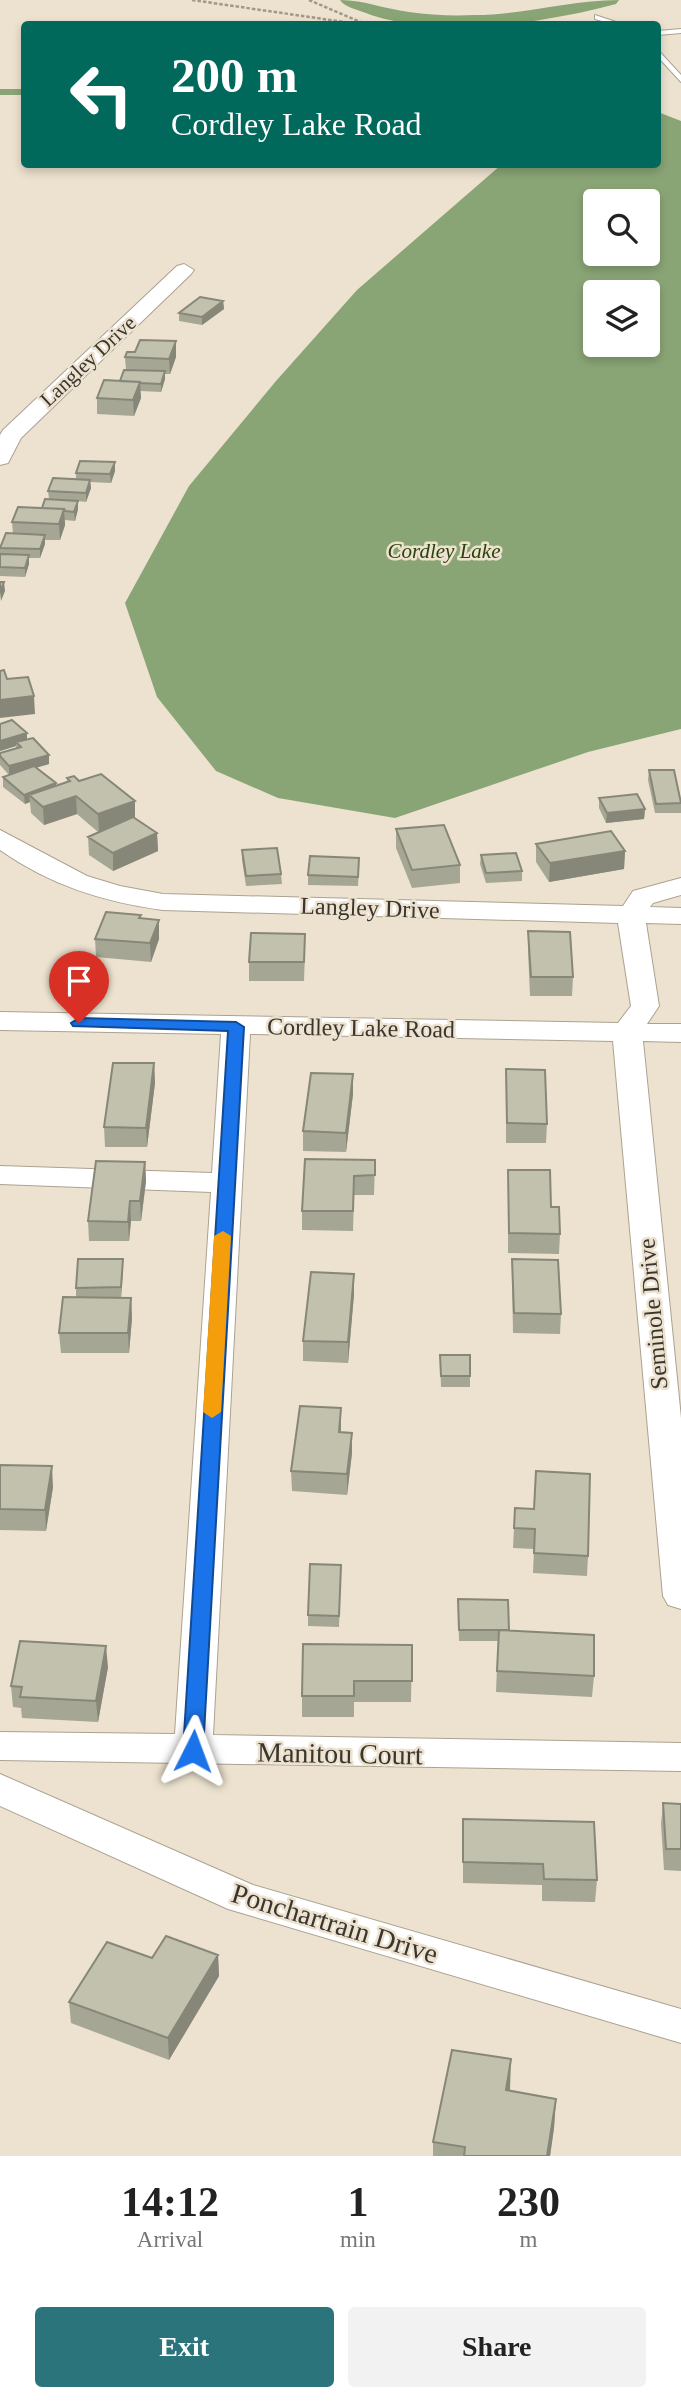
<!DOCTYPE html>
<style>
body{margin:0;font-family:"Times New Roman",serif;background:#f2f2f2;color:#222;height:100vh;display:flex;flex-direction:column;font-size:26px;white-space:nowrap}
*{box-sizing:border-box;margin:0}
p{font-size:23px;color:#767676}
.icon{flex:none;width:38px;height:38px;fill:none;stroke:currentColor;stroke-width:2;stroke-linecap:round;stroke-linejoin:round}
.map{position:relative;height:2156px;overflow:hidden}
.sheet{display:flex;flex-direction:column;background:#fff;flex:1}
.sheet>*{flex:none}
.top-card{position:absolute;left:21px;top:21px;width:640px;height:147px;border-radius:7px;box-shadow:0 4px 10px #0003;background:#00695c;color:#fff;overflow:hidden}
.controls{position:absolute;left:583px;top:189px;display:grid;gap:14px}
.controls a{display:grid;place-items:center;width:77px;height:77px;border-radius:7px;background:#fff;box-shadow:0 4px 10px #0003;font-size:35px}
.pin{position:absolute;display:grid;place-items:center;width:60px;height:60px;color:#fff;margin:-72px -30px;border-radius:50% 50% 50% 0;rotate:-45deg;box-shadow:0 0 7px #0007}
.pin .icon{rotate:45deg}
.me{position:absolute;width:77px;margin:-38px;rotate:3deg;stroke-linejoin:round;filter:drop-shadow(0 0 5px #0008)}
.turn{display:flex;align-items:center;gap:24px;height:147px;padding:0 35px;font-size:32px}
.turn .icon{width:91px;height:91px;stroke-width:2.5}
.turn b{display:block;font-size:49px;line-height:60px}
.eta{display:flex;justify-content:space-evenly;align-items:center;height:119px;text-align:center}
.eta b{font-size:42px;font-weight:800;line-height:49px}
.cta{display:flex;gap:14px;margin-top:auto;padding:14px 35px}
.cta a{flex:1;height:80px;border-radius:7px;background:#2b747c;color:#fff;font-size:28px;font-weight:800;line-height:80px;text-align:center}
.cta a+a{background:#f2f2f2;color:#222}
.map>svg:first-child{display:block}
</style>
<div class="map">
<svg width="681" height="2156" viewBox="0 0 681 2156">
<rect width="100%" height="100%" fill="#ede2cf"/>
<!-- water -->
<path fill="#8aa575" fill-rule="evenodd" d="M658,112L681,121V729L588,752L395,818L278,798L216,771L157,697L125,603L189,486L276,381L357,290L501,165L658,164ZM595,201H648V254H595ZM595,292H648V345H595Z"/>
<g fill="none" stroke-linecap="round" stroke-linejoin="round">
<!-- stream -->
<path stroke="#8aa575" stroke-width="6" d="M0,92H24"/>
<!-- canal -->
<path fill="#8aa575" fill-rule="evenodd" d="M340,0C365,0 384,9 409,12C430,15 452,16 474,15C523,15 570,0 619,0L616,4C546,23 433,40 363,12C355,9 345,7 340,0Z"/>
<defs>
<path id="lane" d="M595,15L622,24H612L595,19Z
M681,29V33L658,35V31Z
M658,50L681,75V82L658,57Z"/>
<path id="street" d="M184,264L194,270L191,274L21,438L8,463L0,465V435L3,430L177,266Z
M0,830L87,876L120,886L163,894L623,906L633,891L681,878V895L653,903L650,907L681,908V924L646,923L659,1006L647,1024H681V1042L643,1041L681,1418V1609L668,1605L663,1596L613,1041L250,1034L213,1735L681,1743V1771L0,1760V1732L175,1734L211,1192L0,1184V1166L212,1173L221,1034L0,1030V1012L618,1023L631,1006L618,923L163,910C103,902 50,885 0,850Z
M0,1774L253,1885L681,2009V2043L228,1909L0,1806Z"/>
</defs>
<!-- lane casing -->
<use href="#lane" stroke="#aba290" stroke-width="2"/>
<!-- street casing -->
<use href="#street" stroke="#aba290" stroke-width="2"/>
<!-- path -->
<path stroke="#a0988a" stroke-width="2.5" stroke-dasharray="3.5 2" stroke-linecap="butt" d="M192,0L358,24
M309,0L365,24"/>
<!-- lane -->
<use href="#lane" fill="#fff" fill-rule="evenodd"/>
<!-- street -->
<use href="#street" fill="#fff" fill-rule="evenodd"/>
</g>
<!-- wall -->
<path fill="#a6a695" d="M223,301L224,309L202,325L179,321V313Z
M125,357H176L170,374H165V379L161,392L140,391L141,398L134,416L97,414V398L120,381L126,370Z
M115,471L111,483L90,482L91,488L86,502L78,501V509L75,521L65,520V525L60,540H45V544L40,558H29V564L25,577L0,576V548L13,534L12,522L42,508L49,499L48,491L76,479V473Z
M0,724L27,739L49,755V764L36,768L56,786L67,782V778L79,781L157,833L158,851L113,871L89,855L88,837L98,832L77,814L44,825L31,813L30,802L25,804L3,787V777L9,775L0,765V753L16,748V746L0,751Z
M649,770L681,801V813H655L648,780Z
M599,798L645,809L644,819L606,823L599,808Z
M396,829L460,865V883L412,888L396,848Z
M536,844L625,851L624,869L549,882L536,862Z
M242,850L281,874L282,884L246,886L242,860Z
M481,855L522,871V881L486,883L480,864Z
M359,867L358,886L308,885V875Z
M141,915V919L159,939L151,962L96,957L95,939Z
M528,931L573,977L572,996H530L528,950Z
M305,953L304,981H249V962Z
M154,1063L155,1083L147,1147H105L104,1127Z
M506,1069L547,1124L546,1143H506Z
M353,1074V1094L346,1152L303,1151V1131Z
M375,1160L374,1195H354L353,1231L302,1230V1211Z
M145,1162L146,1181L141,1221H131L129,1241H89L88,1221Z
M508,1170L551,1207L560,1234L559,1254L508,1253Z
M123,1259L121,1298H131L132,1318L129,1353H61L59,1333L76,1297V1288Z
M512,1259L561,1314L560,1334L513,1333L512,1279Z
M354,1294L348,1363L303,1361V1341Z
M440,1355H470V1387H441Z
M341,1432L352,1433V1453L347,1495L292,1491L291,1471Z
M0,1465L53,1487L46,1531L0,1530Z
M515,1508L588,1556L587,1576L533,1573L534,1549L513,1548Z
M341,1565L339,1627L308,1626V1615Z
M458,1599L509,1631L594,1676L592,1697L496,1692L498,1641H459Z
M412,1645L411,1702H354V1717H302V1696Z
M108,1667L98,1722L22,1718L21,1708L13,1707L11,1686Z
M663,1803L681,1804V1871L664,1870L661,1824Z
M463,1819L597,1880L595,1902L542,1901V1885L463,1883Z
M218,1955L219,1976L169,2060L71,2023L69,2002L152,1958Z
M509,2091L556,2099L554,2128L550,2156H433V2142Z"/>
<!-- shaded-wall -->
<path fill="#878779" d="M223,301L224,309L202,325V317Z
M176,341V357L170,374L169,359Z
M165,371V379L161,392V384Z
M140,382L141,398L134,416L133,400Z
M115,462V471L111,483L110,474Z
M90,480L91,488L86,502V493Z
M78,501V509L75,521L74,512Z
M64,509L65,525L60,540L59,524Z
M45,535V544L40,558V549Z
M29,555V564L25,577V568Z
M4,582L5,591L1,601L0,592Z
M34,696L35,714L0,718V700Z
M27,733V742H16V746L0,751V741Z
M49,755V764L9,775V766Z
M56,783V793L29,795L30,802L25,804L24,795Z
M76,796L77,814L44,825L43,807Z
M135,801V820L99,832L98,814Z
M645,809L644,819L606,823L607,813Z
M157,833L158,851L113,871V853Z
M625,851L624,869L549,882L550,863Z
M159,920V939L151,962L150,943Z
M154,1063L155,1083L147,1147L146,1128Z
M353,1074V1094L346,1152V1133Z
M145,1162L146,1181L141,1221L140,1201Z
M130,1201L131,1221L129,1241L128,1222Z
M123,1259V1270L121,1298V1287Z
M354,1274V1294L348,1363V1342Z
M131,1298L132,1318L129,1353L128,1333Z
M341,1408V1429L339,1453V1432Z
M352,1433V1453L347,1495V1474Z
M52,1466L53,1487L46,1531L45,1510Z
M106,1646L108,1667L98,1722L96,1701Z
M218,1955L219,1976L169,2060L168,2038Z
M511,2059L510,2089L504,2120L506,2090Z
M556,2099L554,2128L550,2156H547Z"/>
<!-- building -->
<path fill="#c1c1ad" stroke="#878779" stroke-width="2" d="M200,297L223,301L202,317L179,313Z
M140,340L176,341L169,359L125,357L127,352H135Z
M124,370L165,371L161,384L140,383V382L120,381Z
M104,380L140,382L133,400L97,398Z
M80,461L115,462L110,474L76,473Z
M53,478L90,480L86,493L48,491Z
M45,499L78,501L74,512L65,511L64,509L42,508Z
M18,507L64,509L59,524L12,522Z
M6,533L45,535L40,549L0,548Z
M0,554L29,555L25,568L0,567Z
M0,582H4L0,592Z
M4,670L7,679L28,677L34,696L0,700V671Z
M12,720L27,733L0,741V724Z
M33,738L49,755L9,766L0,756V753L21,747L16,742Z
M34,766L56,783L24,795L3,777Z
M649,770H674L681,803L656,804Z
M101,774L135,801L98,814L76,796L43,807L29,795L70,781L67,778L74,776L79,781Z
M637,794L645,809L607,813L599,798Z
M133,817L157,833L113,853L88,837Z
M444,825L460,865L412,870L396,829Z
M611,831L625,851L550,863L536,844Z
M277,848L281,874L246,876L242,850Z
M516,853L522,871L486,873L481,855Z
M310,856L359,858L358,877L308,875Z
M106,912L141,915L139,918L159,920L150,943L95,939Z
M528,931L570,932L573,977H531Z
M251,933L305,934L304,962H249Z
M113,1063H154L146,1128L104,1127Z
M506,1069L545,1070L547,1124L507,1123Z
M311,1073L353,1074L346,1133L303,1131Z
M305,1159L375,1160V1175L354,1176L353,1211H302Z
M96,1161L145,1162L140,1201H130L128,1222L88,1221Z
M508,1170H550L551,1207H559L560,1234L509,1233Z
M78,1259H123L121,1287L76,1288Z
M512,1259L558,1260L561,1314L514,1313Z
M311,1272L354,1274L348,1342L303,1341Z
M63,1297L131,1298L128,1333H59Z
M440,1355H470V1376H441Z
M300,1406L341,1408L339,1432L352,1433L347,1474L291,1471Z
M0,1465L52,1466L45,1510L0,1509Z
M536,1471L590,1474L588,1556L534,1553L535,1529L514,1528L515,1508L534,1509Z
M310,1564L341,1565L339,1616L308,1615Z
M458,1599L508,1600L509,1630H459Z
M499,1630L594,1635V1676L497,1671Z
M20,1641L106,1646L96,1701L20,1697L22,1687L11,1686Z
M303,1644L412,1645V1681H354V1696H302Z
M663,1803L681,1804V1849H666Z
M463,1819L594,1822L597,1880L544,1879L543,1864L463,1862Z
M166,1936L218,1955L168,2038L69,2002L107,1942L152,1958Z
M452,2050L511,2059L506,2090L556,2099L547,2156H464L465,2147L433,2142Z"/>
<!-- route -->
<path fill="#1a73e8" stroke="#114b97" stroke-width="2" d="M79,1018L236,1022L244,1027L203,1751L200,1757H186L183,1751L228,1031L73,1026L71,1023Z"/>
<!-- slow -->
<path fill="#f59e0b" d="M223,1231L231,1236L221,1412L212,1418L203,1412L214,1236Z"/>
<g text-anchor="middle" stroke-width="5" stroke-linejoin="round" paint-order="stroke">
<!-- far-street labels -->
<g font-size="21" fill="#3a362f" stroke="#ede2cf">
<text transform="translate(88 361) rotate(-43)" y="7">Langley Drive</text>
</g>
<!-- far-water labels -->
<g font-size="21" font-style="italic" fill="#29430e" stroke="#ede2cf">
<text x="444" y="558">Cordley Lake</text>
</g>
<!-- street labels -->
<g font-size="24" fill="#3a362f" stroke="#ede2cf">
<text transform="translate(370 908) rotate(2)" y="8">Langley Drive</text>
<text transform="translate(361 1028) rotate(1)" y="8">Cordley Lake Road</text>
<text transform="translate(653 1314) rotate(-95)" y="8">Seminole Drive</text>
</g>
<!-- near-street labels -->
<g font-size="28" fill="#3a362f" stroke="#ede2cf">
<text transform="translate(340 1753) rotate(1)" y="10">Manitou Court</text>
<text transform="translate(335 1923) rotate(17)" y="10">Ponchartrain Drive</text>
</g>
</g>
</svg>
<div class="controls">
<a><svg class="icon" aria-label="search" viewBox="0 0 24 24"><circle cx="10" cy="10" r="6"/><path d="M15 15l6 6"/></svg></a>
<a><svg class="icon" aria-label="layers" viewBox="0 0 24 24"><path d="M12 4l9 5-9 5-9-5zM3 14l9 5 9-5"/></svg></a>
</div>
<div class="pin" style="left:79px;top:1023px;background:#d93025"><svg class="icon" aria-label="arrive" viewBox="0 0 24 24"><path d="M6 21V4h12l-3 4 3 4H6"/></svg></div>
<svg class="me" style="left:193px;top:1751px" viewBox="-20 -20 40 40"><path d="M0-17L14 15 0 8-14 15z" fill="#1a73e8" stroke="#fff" stroke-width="4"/></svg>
<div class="top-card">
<div class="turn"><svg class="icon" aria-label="left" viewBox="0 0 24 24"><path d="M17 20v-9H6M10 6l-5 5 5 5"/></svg><div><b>200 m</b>Cordley Lake Road</div></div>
</div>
</div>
<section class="sheet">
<div class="eta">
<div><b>14:12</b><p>Arrival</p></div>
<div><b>1</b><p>min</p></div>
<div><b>230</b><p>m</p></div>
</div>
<div class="cta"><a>Exit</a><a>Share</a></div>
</section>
